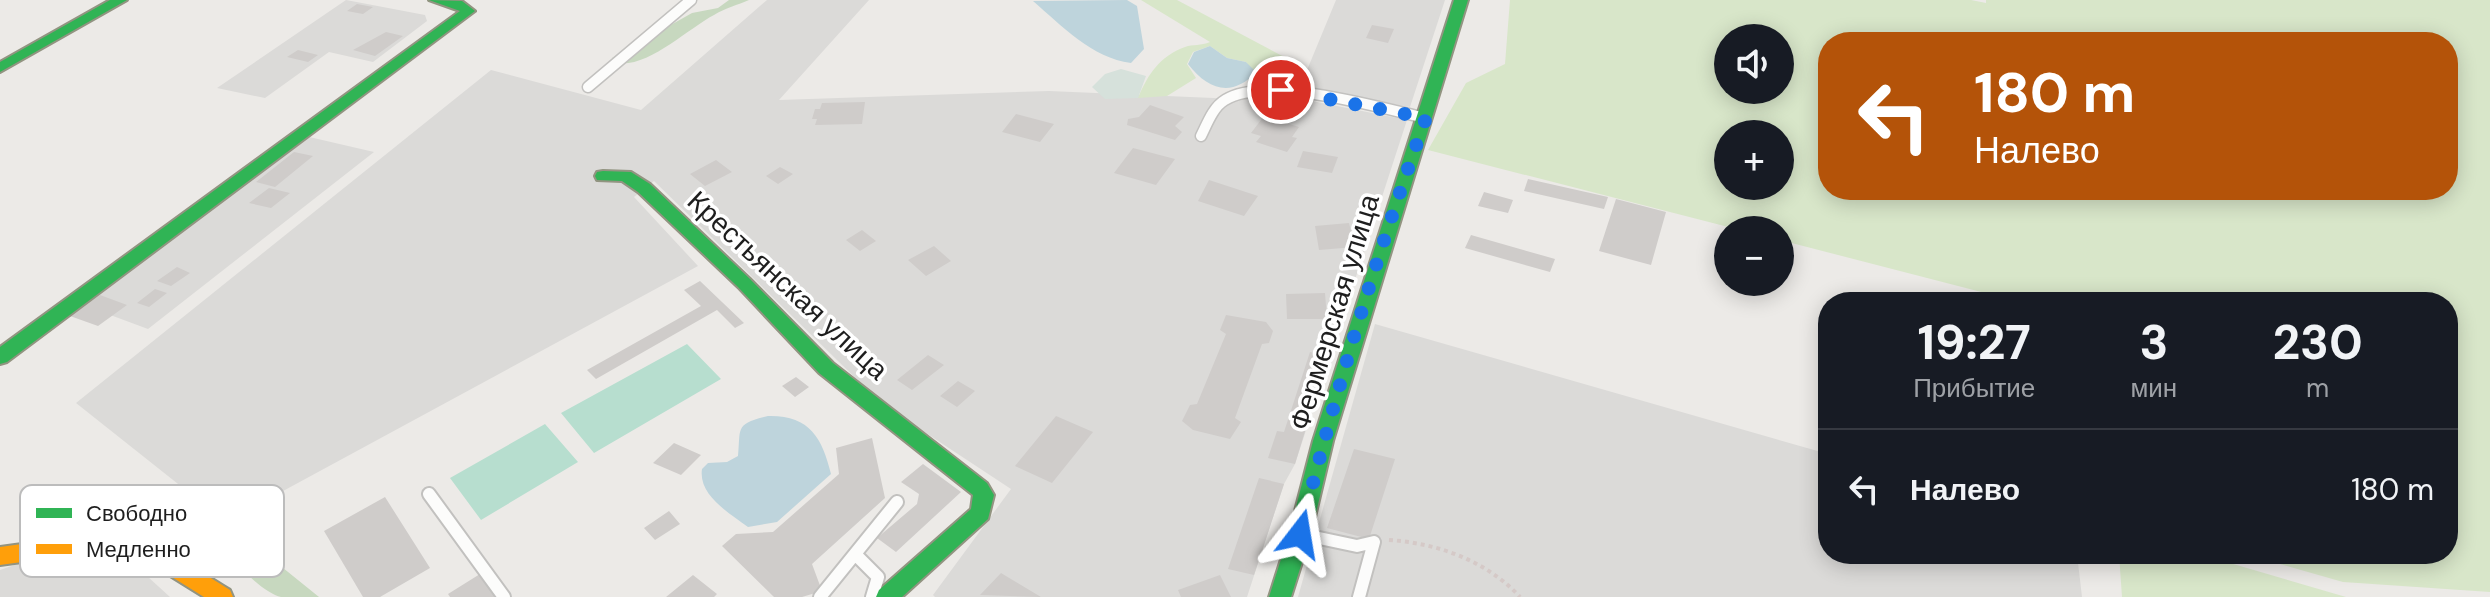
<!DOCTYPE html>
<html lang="ru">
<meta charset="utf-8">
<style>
body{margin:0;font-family:"DM Sans",sans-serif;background:#242831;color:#f1f3f6;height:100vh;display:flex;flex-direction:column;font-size:30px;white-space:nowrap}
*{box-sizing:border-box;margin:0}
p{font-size:26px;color:#9ea1a6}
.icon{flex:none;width:44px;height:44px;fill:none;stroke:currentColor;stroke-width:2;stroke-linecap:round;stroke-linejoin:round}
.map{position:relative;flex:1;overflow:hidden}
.drawer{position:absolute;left:1818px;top:292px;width:640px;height:272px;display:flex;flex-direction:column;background:#171b24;border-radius:32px;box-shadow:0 4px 20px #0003}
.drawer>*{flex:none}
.hud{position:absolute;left:1818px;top:32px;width:640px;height:168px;border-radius:32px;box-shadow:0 4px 20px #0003;background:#b45309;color:#fff;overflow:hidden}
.tools{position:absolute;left:1714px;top:24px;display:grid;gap:16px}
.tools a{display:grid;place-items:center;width:80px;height:80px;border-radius:50%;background:#171b24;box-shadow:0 4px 20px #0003;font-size:40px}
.pin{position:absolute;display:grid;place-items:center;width:68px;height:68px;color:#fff;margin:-34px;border:4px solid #fff;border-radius:50%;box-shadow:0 2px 8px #0007}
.me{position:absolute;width:88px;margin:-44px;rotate:14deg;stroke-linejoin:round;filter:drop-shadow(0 0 6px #0008)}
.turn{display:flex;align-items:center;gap:28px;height:168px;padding:0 24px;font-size:36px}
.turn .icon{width:104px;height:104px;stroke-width:2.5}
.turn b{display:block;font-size:56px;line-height:68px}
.eta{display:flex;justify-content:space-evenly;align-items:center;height:136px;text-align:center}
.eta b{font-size:48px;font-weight:700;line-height:56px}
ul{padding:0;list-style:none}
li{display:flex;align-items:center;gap:24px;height:120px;padding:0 24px;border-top:2px solid #363941}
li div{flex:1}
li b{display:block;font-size:30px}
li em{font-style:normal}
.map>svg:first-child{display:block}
</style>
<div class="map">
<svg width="2490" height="597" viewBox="0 0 2490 597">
<rect width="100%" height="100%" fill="#eceae7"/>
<!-- residential -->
<path fill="#dbdad8" d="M346,0L425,15L427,21L373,62L329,52L265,98L217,88Z
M767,0H869L779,100L1049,91L1237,99L1292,97L1407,120L1295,464L1284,484L1247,597H935L933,595L1011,489L882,404L654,181L634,197L698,266L226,522L76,403L491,70L641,110Z
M1336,0H1445L1410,107L1300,87Z
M305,136L374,152L148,329L78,303Z
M1375,324L1828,454V554H2077L2082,597H1298Z
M38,557L136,566L170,597H0V570Z"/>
<!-- grass -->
<path fill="#d8e6c9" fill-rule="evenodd" d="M1141,0H1177L1290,60V69L1270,87L1258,85L1246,62L1227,58L1210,46L1193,52L1187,64L1196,78L1167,96L1138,98C1148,74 1160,56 1185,47C1193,44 1201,46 1210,42Z
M1510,0H1971L1986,3V0H2490V592L2343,582L2245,554H2448V302H2020L1780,240V230H1740L1428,150L1466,83L1505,64ZM1728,38H1780V90H1728ZM1828,42H2448V190H1828ZM1728,134H1780V186H1728Z
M2119,554H2199L2346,597H2122Z"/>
<!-- forest -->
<path fill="#c7d8bf" d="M729,0H749C738,5 725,8 714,15C687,29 644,72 613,62L612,58L692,13L718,8Z
M241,534L319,597C307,597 292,597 281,597C263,593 226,558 228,540Z"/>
<!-- wetland -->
<path fill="#d6e1db" d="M1121,69L1146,76L1138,98L1105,99L1092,87L1105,74Z"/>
<!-- pitch -->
<path fill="#b7decf" d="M687,344L721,379L594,453L561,413Z
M545,424L578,462L481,520L450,478Z"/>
<!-- water -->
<path fill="#bed4dc" d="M1127,0L1137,6L1144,49L1131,63C1092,58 1062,26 1033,1Z
M1210,46L1227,58L1246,62L1256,72C1232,98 1208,90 1188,64L1194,52Z
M768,416C809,415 822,437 831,474L777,522L748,527C729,513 698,495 702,469L708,463L727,462L738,456C741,428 734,424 768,416Z"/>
<!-- building -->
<path fill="#cfccca" d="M357,4L373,7L363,14L347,11Z
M1372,25L1394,29L1388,43L1366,38Z
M386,32L403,36L375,56L353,50Z
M298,50L318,55L308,62L287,57Z
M865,102L862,124L815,125L817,119H812L815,109H820L822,103Z
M1150,105L1184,117L1175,126L1182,132L1175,140L1127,125L1128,119L1139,117Z
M1016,114L1054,124L1040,142L1002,132Z
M1264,116L1299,127L1292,137L1297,138L1287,152L1256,142L1261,136L1251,133Z
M1133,148L1175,159L1156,185L1114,173Z
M1303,151L1338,157L1332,173L1297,167Z
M294,152L313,156L275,187L256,182Z
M716,160L732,172L705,186L690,174Z
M780,167L793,174L778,184L766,176Z
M1528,179L1608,197L1604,209L1524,191Z
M1209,180L1258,196L1244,216L1198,201Z
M269,188L290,193L271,208L249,203Z
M1484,192L1513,200L1508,213L1478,206Z
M1616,199L1666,212L1651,265L1599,251Z
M1349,223L1355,247L1319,250L1315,226Z
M862,230L876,241L860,251L846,240Z
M1471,235L1555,259L1550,272L1465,248Z
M934,246L951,261L926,276L908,260Z
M177,267L190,273L171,286L157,281Z
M700,281L744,323L735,328L717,310L596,379L587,370L701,306L684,290Z
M155,289L167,293L149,307L137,303Z
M1325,293L1327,319H1287L1286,294Z
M100,295L127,305L98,326L70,316Z
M1226,315L1266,322L1273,331L1269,343L1262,344L1235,418L1241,422L1230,439L1193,430L1182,421L1190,405L1197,404L1226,334L1220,330Z
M1310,352L1328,356L1295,464L1268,458L1277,431L1284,432Z
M928,355L944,365L912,390L897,380Z
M796,377L809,387L795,397L782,386Z
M958,381L975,391L957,407L940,396Z
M1056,416L1093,432L1052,483L1015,466Z
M872,438L885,498L812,564L822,591L802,597H774L722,546L736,534L773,532L839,474L836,448Z
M674,443L701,455L681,475L653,463Z
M1354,449L1395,459L1369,539L1327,528Z
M923,464L961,492L896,552L877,538L917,504L919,494L901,482Z
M1259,478L1284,484L1254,575L1228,569Z
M385,497L430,568L380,597H363L324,531Z
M669,511L680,524L655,540L644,528Z
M1001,573L1041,597L980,595Z
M480,574L499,597H450L448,594Z
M693,575L717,594L714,597H666Z
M1220,575L1231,597H1181L1178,590Z"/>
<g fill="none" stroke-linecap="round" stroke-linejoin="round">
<defs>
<path id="lane-far1" d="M588,87L691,0
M1201,136C1207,124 1213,107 1225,100C1266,74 1380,108 1426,118"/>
<path id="lane" d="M429,494L504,597
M1305,535L1357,546L1374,542L1359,597
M855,554L878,577L872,597
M820,597L897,502"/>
<path id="fast" d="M110,0H127L0,72V62Z
M429,0L462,1L475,11L7,362L0,364V347L460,11Z
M1454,0H1468L1333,441L1311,534L1291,597H1269L1289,534L1313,441Z
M603,171L631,172L650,184L750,279L833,363L987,483L994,495L988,519L902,597H876L879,590L971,509L973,495L819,373L738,287L638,192L622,181L597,180L595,176L597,172Z"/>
<path id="slow" d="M80,536C144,535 178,557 230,590L233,597H204L151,564L120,555L80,554L0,565V547Z"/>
</defs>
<!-- lane-far1 casing -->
<use href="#lane-far1" stroke="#c2c1bf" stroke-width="13"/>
<!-- lane casing -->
<use href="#lane" stroke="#c2c1bf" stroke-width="16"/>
<!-- fast casing -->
<use href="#fast" stroke="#929481" stroke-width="4"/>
<!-- slow casing -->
<use href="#slow" stroke="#929481" stroke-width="4"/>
<!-- path -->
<path stroke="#d5c9c7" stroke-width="4" stroke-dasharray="4 4" stroke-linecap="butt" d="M1389,540C1437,543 1487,561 1520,597"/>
<!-- lane-far1 -->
<use href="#lane-far1" stroke="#fcfcfb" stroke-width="10"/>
<!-- lane -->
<use href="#lane" stroke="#fcfcfb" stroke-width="12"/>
<!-- fast -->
<use href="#fast" fill="#30b455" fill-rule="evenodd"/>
<!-- slow -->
<use href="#slow" fill="#ff9f0a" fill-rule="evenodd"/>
</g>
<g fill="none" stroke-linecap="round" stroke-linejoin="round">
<!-- route -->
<path stroke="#1a73e8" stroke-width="14" stroke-dasharray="0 25.2" d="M1281,90L1426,118C1377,254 1335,394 1300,534"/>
</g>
<g text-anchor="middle" stroke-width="7" stroke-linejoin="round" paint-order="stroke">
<!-- street labels -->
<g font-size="28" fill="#1e1e1e" stroke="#fff">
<text transform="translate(788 285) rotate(43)" y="10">Крестьянская улица</text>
<text transform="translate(1334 312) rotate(-73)" y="10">Фермерская улица</text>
</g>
</g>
<!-- legend -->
<rect x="20" y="485" width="264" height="92" rx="12" fill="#fff" stroke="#bcbcbc" stroke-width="2"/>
<rect x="36" y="508" width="36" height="10" fill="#30b455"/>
<rect x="36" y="544" width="36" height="10" fill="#ff9f0a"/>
<g font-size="22" fill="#1e1e1e">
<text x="86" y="521">Свободно</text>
<text x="86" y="557">Медленно</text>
</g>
</svg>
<div class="tools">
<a><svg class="icon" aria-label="sound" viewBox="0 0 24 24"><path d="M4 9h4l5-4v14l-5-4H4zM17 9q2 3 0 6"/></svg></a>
<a>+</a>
<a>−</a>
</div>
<div class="pin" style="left:1281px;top:90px;background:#d93025"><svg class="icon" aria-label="arrive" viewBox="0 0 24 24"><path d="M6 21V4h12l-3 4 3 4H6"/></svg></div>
<svg class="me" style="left:1300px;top:534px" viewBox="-20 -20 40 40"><path d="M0-17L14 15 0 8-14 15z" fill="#1a73e8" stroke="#fff" stroke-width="4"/></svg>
<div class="hud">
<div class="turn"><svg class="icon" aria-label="left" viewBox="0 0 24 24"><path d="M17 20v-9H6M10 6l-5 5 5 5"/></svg><div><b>180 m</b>Налево</div></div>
</div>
<section class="drawer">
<div class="eta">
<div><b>19:27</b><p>Прибытие</p></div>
<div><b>3</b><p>мин</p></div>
<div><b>230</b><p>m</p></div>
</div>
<ul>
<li><svg class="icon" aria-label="left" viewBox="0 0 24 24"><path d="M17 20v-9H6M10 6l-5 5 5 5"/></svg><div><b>Налево</b></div><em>180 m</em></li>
</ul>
</section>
</div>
